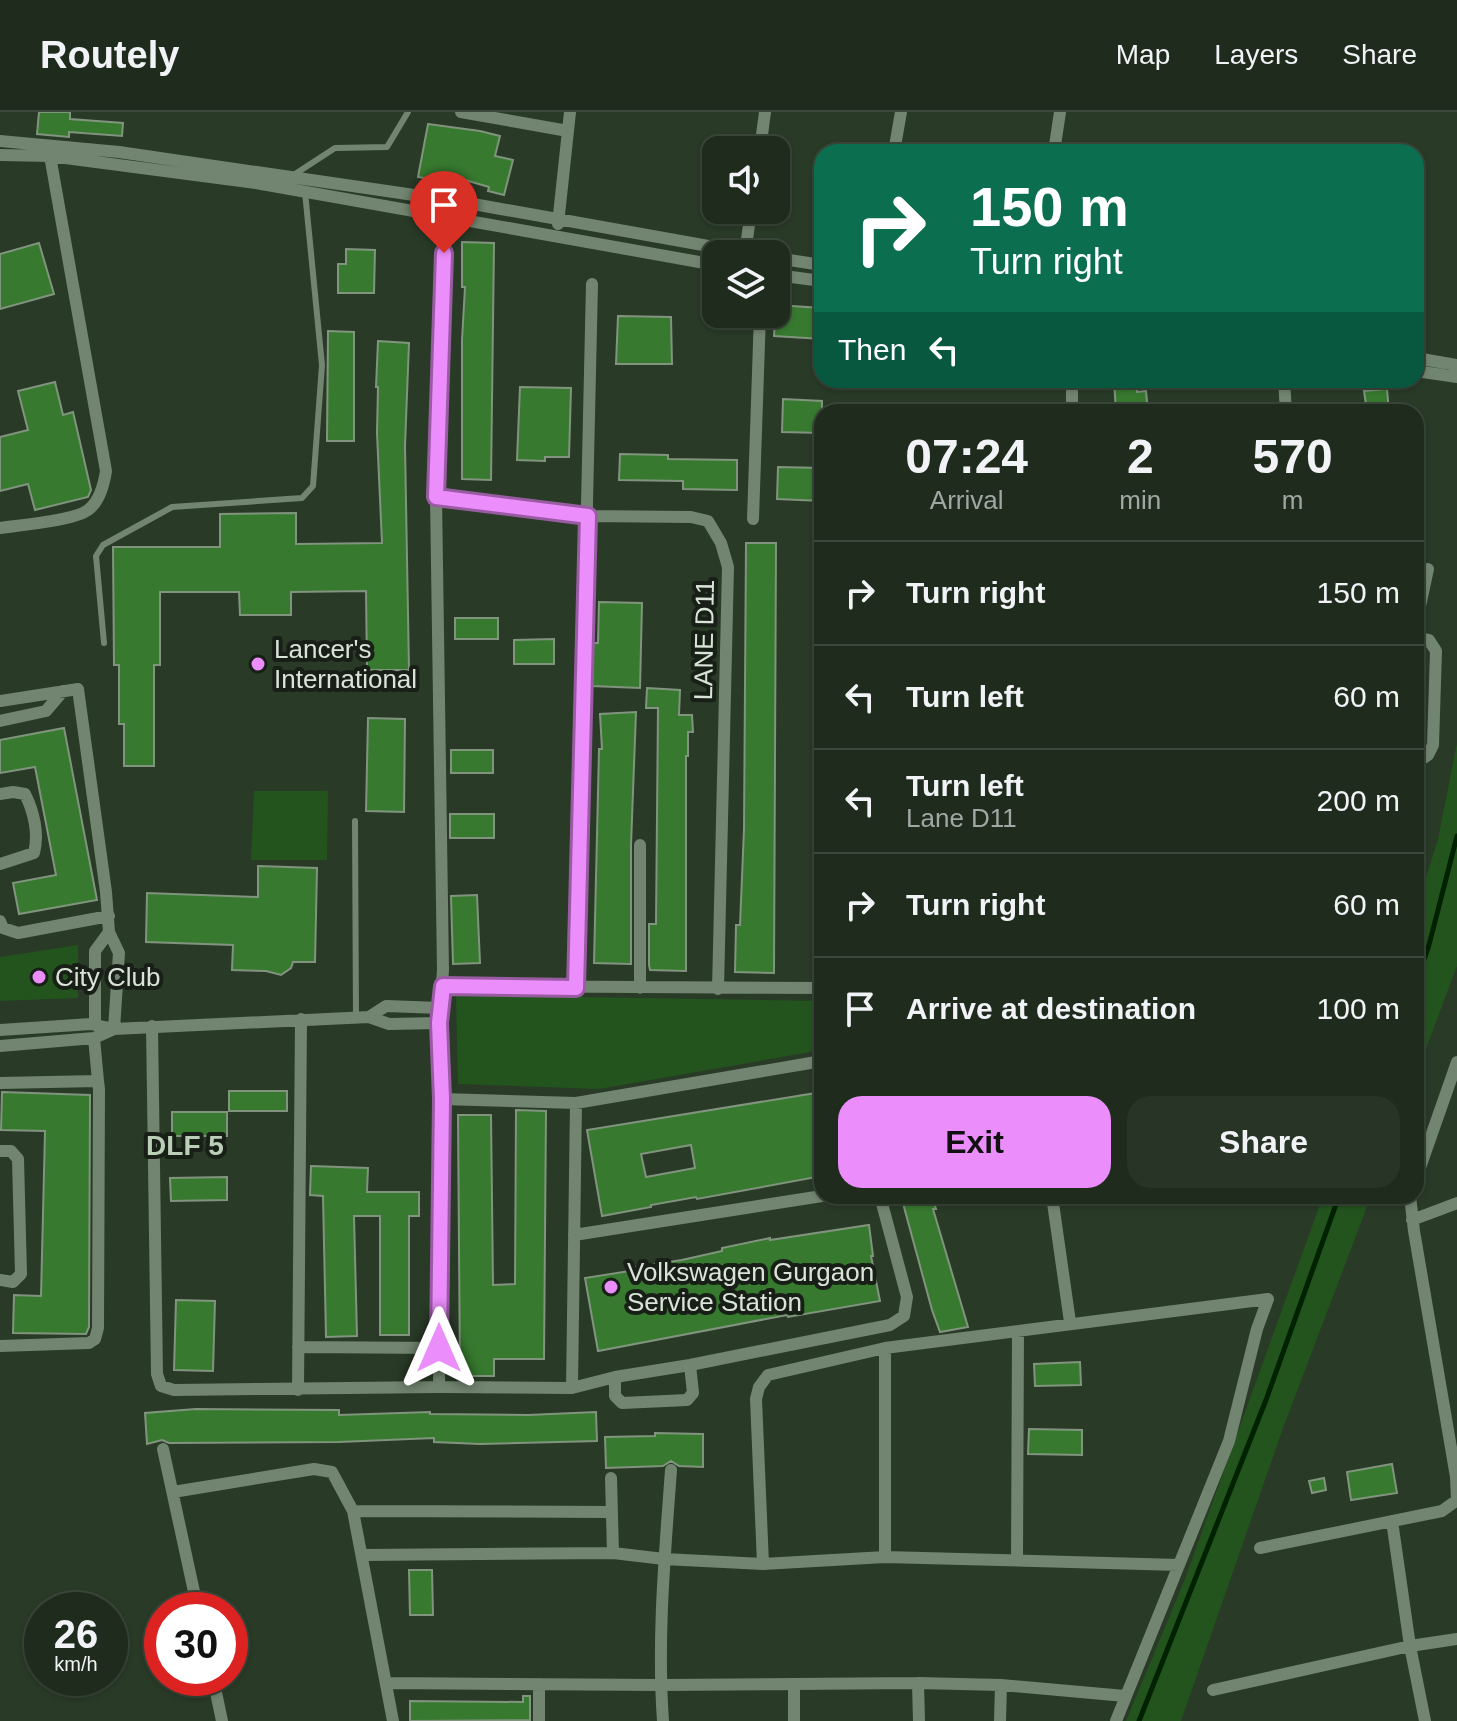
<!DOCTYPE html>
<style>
body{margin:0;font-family:Helvetica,sans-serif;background:#273426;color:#f1f3f6;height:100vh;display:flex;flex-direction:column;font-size:30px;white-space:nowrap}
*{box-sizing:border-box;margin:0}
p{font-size:26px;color:#a1a7a4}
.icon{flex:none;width:44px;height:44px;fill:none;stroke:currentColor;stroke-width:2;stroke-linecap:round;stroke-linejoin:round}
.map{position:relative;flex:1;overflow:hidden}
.panel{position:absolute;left:814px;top:292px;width:610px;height:800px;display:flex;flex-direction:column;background:#1f2c1d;border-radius:24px;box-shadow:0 2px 6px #0004,0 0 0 2px #3c483b}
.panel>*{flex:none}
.banner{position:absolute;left:814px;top:32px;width:610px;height:244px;border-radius:24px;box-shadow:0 2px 6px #0004,0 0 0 2px #3c483b;background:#0b6e4f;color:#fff;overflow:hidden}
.tools{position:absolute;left:702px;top:24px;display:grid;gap:16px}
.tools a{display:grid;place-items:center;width:88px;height:88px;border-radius:16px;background:#1f2c1d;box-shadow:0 2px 6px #0004,0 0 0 2px #3c483b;font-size:40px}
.speed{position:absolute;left:24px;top:1480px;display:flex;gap:16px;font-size:40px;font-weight:700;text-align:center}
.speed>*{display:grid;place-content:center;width:104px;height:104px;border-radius:50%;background:#1f2c1d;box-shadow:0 2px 6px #0004,0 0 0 2px #3c483b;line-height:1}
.speed small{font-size:20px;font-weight:400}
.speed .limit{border:12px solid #d22;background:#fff;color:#111}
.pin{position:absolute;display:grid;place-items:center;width:68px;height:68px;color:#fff;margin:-82px -34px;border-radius:50% 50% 50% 0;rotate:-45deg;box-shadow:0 0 8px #0007}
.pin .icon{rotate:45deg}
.me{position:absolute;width:88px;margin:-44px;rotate:0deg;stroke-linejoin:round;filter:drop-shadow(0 0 6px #0008)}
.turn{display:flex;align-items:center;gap:28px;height:168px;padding:0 24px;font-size:36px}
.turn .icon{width:104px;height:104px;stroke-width:2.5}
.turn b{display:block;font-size:56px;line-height:68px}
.then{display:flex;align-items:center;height:76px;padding:0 24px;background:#0003;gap:16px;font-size:30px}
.eta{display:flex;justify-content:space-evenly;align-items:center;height:136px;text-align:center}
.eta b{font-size:48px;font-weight:800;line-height:56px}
.action{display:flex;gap:16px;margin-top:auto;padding:16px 24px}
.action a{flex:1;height:92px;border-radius:24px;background:#eb8dfb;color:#111;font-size:32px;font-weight:800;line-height:92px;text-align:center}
.action a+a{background:#273426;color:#f1f3f6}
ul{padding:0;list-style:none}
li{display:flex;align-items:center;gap:24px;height:104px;padding:0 24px;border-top:2px solid #3c483b}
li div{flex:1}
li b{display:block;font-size:30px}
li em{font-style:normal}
header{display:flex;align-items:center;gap:48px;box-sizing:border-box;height:112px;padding:0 40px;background:#1f2c1d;border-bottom:2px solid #3c483b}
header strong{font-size:38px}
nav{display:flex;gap:44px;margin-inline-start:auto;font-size:28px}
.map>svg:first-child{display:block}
</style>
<header>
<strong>Routely</strong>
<nav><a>Map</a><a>Layers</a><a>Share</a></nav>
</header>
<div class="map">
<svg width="1457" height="1609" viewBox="0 0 1457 1609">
<rect width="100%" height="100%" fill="#293a27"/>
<!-- green -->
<path fill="#23541e" d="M1457,631V854L1416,963V798L1438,727Z
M254,679H328L327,748H251Z
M78,833V886L0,889V845Z
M456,883L822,889V938L599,977L458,972Z
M1323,1084H1371L1282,1319L1181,1609H1126L1185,1467Z"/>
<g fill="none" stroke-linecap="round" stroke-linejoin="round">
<!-- stream -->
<path stroke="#020" stroke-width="5" d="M1416,870L1429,833L1457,724
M1139,1609L1266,1288L1339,1084"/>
</g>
<!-- building -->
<path fill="#37792f" stroke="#81947e" stroke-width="2" fill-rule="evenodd" d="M39,0H70V7L123,11L122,24L69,20V25L37,22Z
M428,12L480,19L500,24L495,44L513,48L504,83L488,79L489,75L465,68L442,65L441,69L418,65Z
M462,130L494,131L491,368L462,367V228L465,175H462Z
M39,131L54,182L0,197V142Z
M346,137L375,138L374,181H338V152H346Z
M776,193L822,196V227L774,224Z
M618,204L671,205L672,252H616Z
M328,219L354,220V329H327Z
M378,229L409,231L405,334L409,558H367L366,479L291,480V503H240L239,480H160V553H154V654H124V612H119V553H114L113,435H220V402L296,401V432L382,431L377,321L378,275H376Z
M1114,268H1136L1137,280L1146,279L1148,300H1116Z
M55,270L63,303L73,300L91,378L88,385L35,398L28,372L0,379V325L28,318L18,279Z
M520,275L571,276L569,345H545V349L517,348Z
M1387,277L1389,300H1367L1364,279Z
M783,287L822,289V321L782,320Z
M620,342L668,343V347L737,348V378L683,377V369L619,368Z
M778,355L822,356V389L777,387Z
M746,431H776L774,861L735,860L736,813H740L744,717Z
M599,490L642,491L640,576L592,574L593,531H598Z
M455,506H498V527H455Z
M554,527V552H514V528Z
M647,576L680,578L679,603H692L693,620H688V644H686V859L650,858L649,853V812H656L658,596H646Z
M636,600L631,733V852L594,851L599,637H602L600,602Z
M368,606L405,607L404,700L366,699Z
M64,616L97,788L19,802L13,771L56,763L35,655L0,661V628Z
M451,638H493V661H451Z
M450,702H494V726H450Z
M258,754L317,756L315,850H293L291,856L281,863L266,859L232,858L233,833L146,830L147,781L258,785Z
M477,783L480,851L453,852L451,784Z
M229,979H287V999H229Z
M2,980L90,983L89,1215L86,1222L13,1221L14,1183L41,1184L45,1019L1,1018Z
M822,980V1064L697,1087L696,1085L651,1093V1095L602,1104L587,1018ZM691,1033L695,1056L646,1065L641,1042Z
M516,998L546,999L544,1247H494V1264H460L458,1003H491L493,1173L515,1172Z
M172,1000H227V1024H172Z
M311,1054L368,1056L367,1080H419V1104H409V1223H380V1104H354L357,1224L326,1225L323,1084L310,1083Z
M227,1065V1088L171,1089L170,1066Z
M901,1084H932L936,1097H933L968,1215L940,1220L932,1198Z
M869,1113L873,1144H871L880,1189L788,1205L787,1203L598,1239L585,1166L636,1158L635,1155L682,1148L722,1139V1136L770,1126V1128Z
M176,1188L215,1189L213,1259L174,1258Z
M1080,1250L1081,1273L1035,1274L1034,1252Z
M196,1297L339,1298V1303L430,1300V1302L528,1303L596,1300L597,1329L480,1332L434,1330V1326L339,1330L169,1331L162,1328L147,1332L145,1301Z
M1029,1317L1082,1318V1343L1028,1342Z
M655,1321L703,1322V1355L679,1354L671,1349L663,1354L606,1356L605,1325L655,1324Z
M1392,1352L1397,1381L1351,1388L1347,1360Z
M1324,1366L1326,1378L1312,1381L1309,1369Z
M409,1458H432L433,1503H410Z
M523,1584H530V1608L410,1609V1589L523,1590Z"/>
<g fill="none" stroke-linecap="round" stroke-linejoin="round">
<!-- service -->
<path stroke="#728570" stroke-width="6" d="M292,64L335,36L387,35L408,0
M104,531L96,444L103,433L172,395L302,386L313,374L322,253L305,80
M355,709L356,906"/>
<!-- minor -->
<path stroke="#728570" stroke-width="12" d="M461,0L568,19
M0,29L119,40L462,90L753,142
M760,38L765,0
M894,40L901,0
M1054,40L1060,0
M0,43L50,44L256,71L716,153
M558,112L570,0
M745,142L751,98
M776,146L822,153
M776,163L822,169
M1416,246L1457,253
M1416,259L1457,265
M1284,268L1286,300
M1072,300V268
M436,385L588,404L691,405L708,409L721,431L728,455L718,877
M753,407L760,202
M0,416C20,413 73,409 88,398C99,390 104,372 106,359L50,44
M1416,513L1428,457
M1416,526L1429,528L1436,539L1433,633L1428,643L1416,651
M0,589L78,577L106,780L109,820L119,841L114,917
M0,609L46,599L63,579
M0,682L13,680L25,682C34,700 39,722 34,741L0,752
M640,733V876
M0,809L3,816L18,821L109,804
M443,874L822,876
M576,876L592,172
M369,905L386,894L440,896
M95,913V839L109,820
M152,914L157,1262L161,1274L174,1278L439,1275L572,1276L615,1265L690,1253L890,1213L904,1204L907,1185L880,1084
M0,918L91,912L114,917L369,905L389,912L439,911
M94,926L98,969
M0,934L94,926L114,917
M0,971L98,969L99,977L98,1216L95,1227L89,1231L0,1234
M442,987L576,991L822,949
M0,1039H11L18,1047L21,1162L13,1170L0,1168
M1416,1067L1457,950
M1052,1084L1070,1210
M1412,1108L1457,1091
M574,1123L822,1084
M298,1235L439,1236
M615,1265V1284L622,1291L687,1288L693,1281L690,1253
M439,1275L442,987L439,911L443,858L436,385L444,141
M572,1276L576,991
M298,1278L301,907
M163,1337L198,1498
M611,1366L613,1441
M173,1380L314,1357L332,1360L353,1399L393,1609
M353,1399L611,1400
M1392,1409L1410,1534L1425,1609
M1260,1436L1442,1399L1457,1388L1456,1365L1414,1119L1410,1084
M362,1443L613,1441L664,1447L763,1452L885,1445L1179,1453
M885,1445V1236
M1017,1447L1018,1219
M763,1452L756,1287L759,1275L768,1263L885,1236L1268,1187L1257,1217L1229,1329L1116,1609
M213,1566L222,1609
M386,1571L660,1573L918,1571L1001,1573L1125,1584
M918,1571L919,1609
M539,1572V1609
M794,1572V1609
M1213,1578L1410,1534L1457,1527
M663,1609C657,1526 665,1441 671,1358
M1000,1609L1001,1573"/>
</g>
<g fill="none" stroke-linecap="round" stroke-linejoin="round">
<defs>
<path id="route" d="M439,1236L442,987L439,911L443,874L576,876L588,404L436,385L444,141"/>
</defs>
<!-- route casing -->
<use href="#route" stroke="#995ca3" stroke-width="20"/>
<!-- route -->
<use href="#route" stroke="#eb8dfb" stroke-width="14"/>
</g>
<!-- markers -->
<g fill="#eb8dfb" stroke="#171f16" stroke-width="3">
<circle cx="258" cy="552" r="8"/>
<circle cx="39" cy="865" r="8"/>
<circle cx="611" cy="1175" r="8"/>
</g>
<g text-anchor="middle" stroke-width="8" stroke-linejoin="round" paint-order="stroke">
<!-- street labels -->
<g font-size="26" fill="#d9e3d7" stroke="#171f16">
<text transform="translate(704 528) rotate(-89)" y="9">LANE D11</text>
</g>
<!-- poi labels -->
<g font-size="26" fill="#d9e3d7" stroke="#171f16" text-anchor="start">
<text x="274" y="546">Lancer's<tspan x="274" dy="30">International</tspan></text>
<text x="55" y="874">City Club</text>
<text x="627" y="1169">Volkswagen Gurgaon<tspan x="627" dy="30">Service Station</tspan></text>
</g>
<!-- neighbourhood labels -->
<g font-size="28" font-weight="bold" fill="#bbcfb8" stroke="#171f16">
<text x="185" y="1043">DLF 5</text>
</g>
</g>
</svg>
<div class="tools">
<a><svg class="icon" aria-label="sound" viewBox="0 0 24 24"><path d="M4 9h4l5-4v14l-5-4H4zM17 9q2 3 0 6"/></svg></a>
<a><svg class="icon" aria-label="layers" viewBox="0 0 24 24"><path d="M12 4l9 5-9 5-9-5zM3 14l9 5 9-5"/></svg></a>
</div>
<div class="speed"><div>26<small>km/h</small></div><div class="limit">30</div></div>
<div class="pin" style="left:444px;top:141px;background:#d93025"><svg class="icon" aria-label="arrive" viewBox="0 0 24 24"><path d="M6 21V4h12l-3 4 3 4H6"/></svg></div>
<svg class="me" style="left:439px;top:1236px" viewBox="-20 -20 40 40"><path d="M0-17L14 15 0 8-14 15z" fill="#eb8dfb" stroke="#fff" stroke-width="4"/></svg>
<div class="banner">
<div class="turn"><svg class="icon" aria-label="right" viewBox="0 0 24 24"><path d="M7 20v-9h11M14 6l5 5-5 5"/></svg><div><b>150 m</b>Turn right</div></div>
<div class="then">Then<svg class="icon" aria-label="left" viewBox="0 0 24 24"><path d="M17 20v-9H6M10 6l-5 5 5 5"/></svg></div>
</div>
<section class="panel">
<div class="eta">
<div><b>07:24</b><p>Arrival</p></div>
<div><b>2</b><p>min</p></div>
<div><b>570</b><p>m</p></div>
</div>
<ul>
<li><svg class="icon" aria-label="right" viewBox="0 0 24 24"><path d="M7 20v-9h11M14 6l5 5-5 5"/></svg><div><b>Turn right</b></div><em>150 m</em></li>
<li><svg class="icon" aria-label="left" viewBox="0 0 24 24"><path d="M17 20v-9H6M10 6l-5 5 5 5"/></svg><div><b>Turn left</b></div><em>60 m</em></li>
<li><svg class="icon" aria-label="left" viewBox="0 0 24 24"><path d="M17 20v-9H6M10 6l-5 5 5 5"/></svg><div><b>Turn left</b><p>Lane D11</p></div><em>200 m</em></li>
<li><svg class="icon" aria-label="right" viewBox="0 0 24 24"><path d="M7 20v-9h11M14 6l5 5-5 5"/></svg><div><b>Turn right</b></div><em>60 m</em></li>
<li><svg class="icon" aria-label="arrive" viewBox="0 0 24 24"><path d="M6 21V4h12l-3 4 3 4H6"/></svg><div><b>Arrive at destination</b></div><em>100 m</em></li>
</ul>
<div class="action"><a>Exit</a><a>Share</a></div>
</section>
</div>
